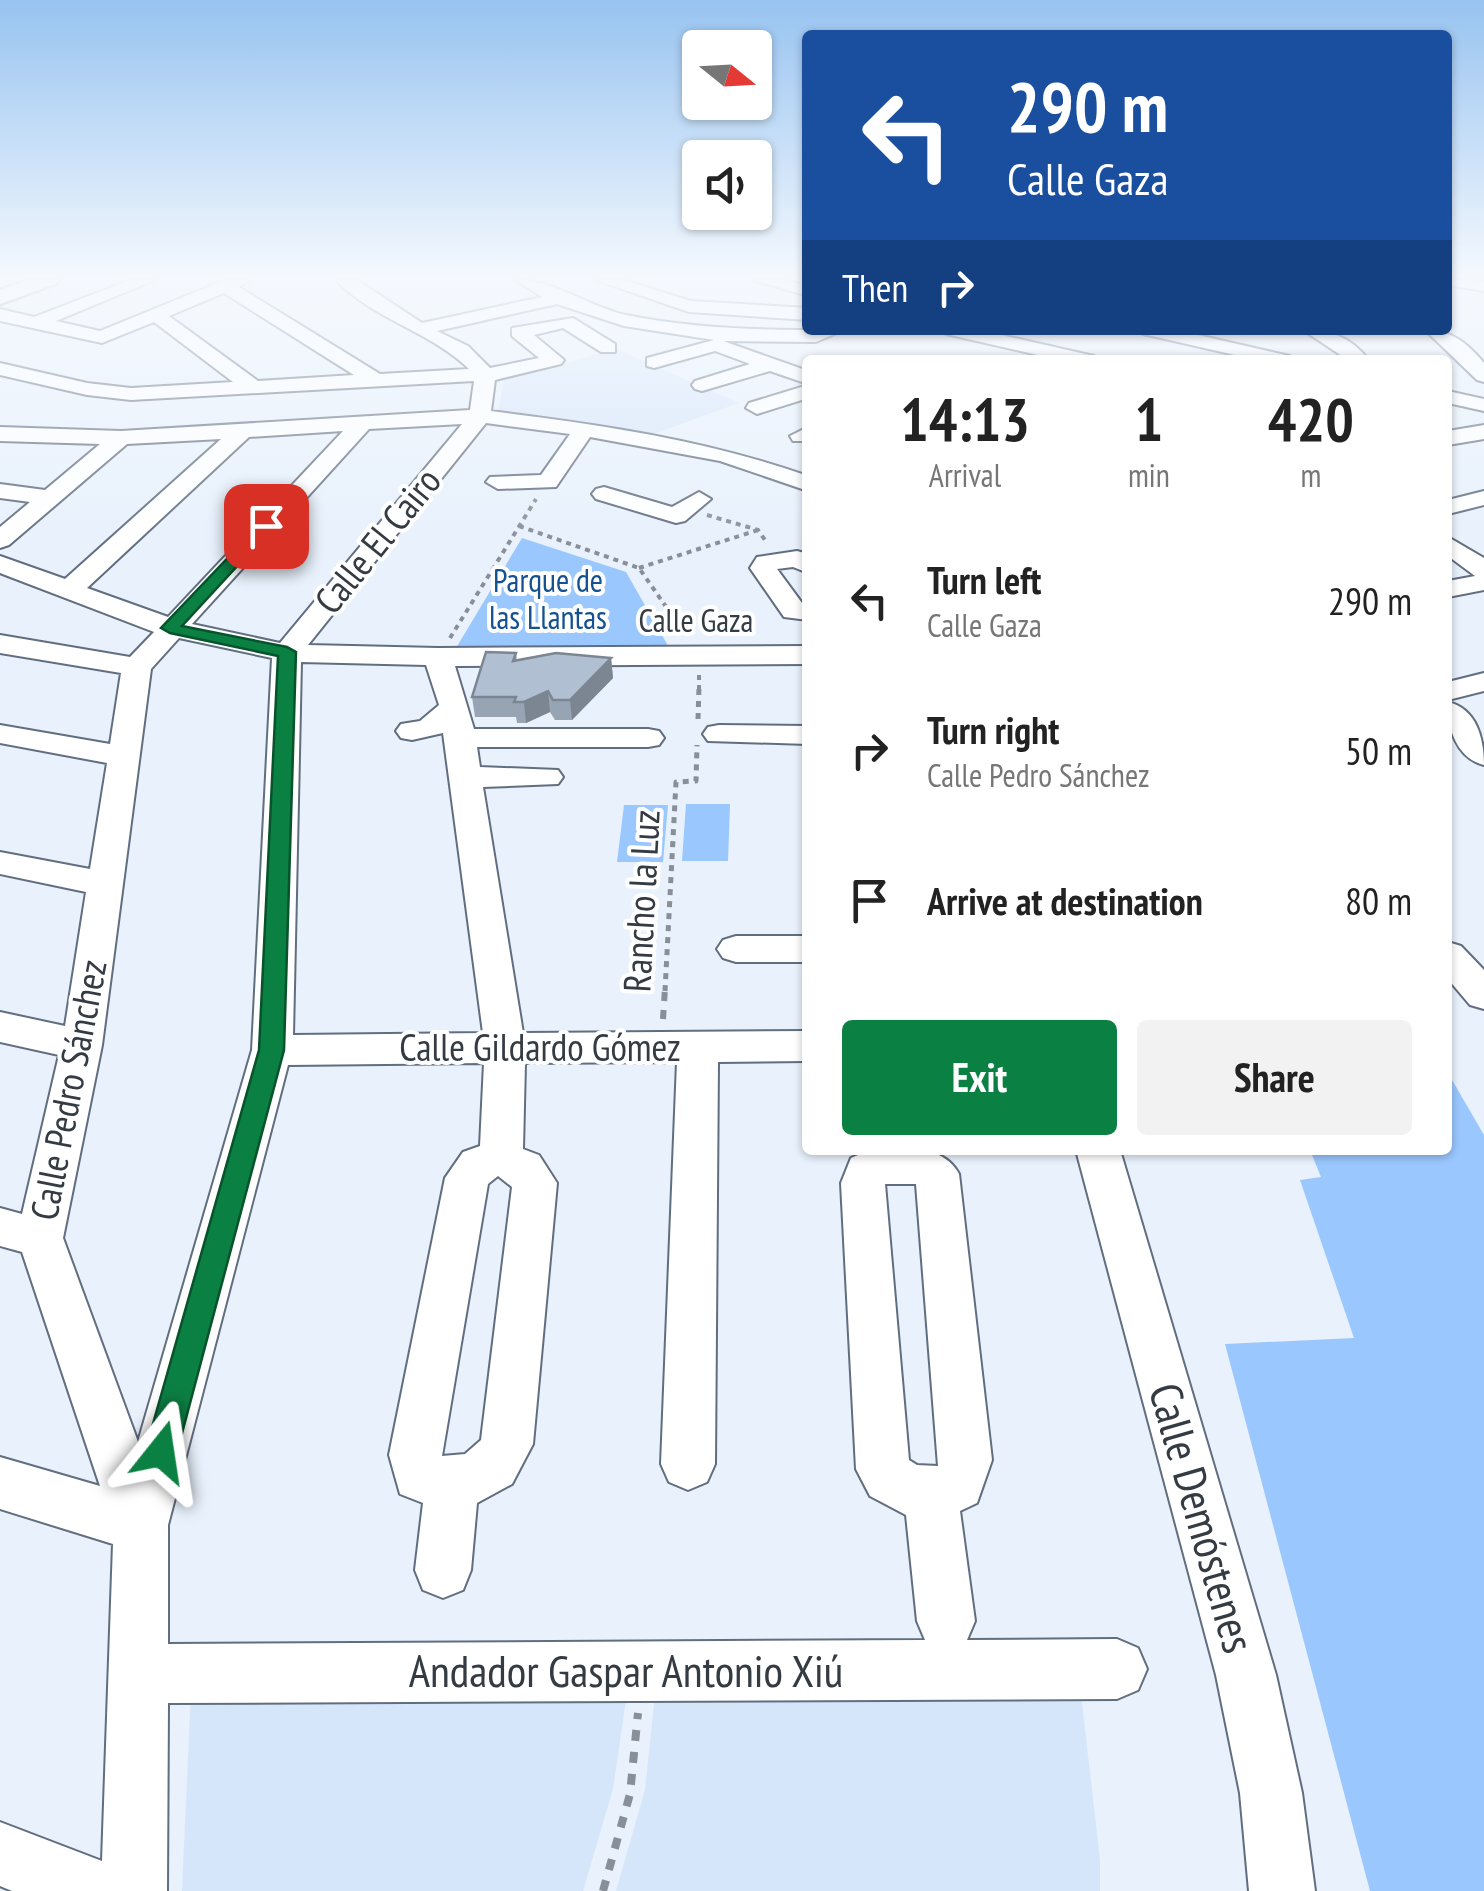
<!DOCTYPE html>
<meta charset="utf-8">
<style>
body{margin:0;font-family:"PT Sans Narrow",sans-serif;background:#f2f2f2;color:#222;height:100vh;display:flex;flex-direction:column;font-size:38px;white-space:nowrap}
*{box-sizing:border-box;margin:0}
p{font-size:32px;color:#767676}
.icon{flex:none;width:55px;height:55px;fill:none;stroke:currentColor;stroke-width:2;stroke-linecap:round;stroke-linejoin:round}
.map{position:relative;flex:1;overflow:hidden}
.details{position:absolute;left:802px;top:355px;width:650px;height:800px;display:flex;flex-direction:column;background:#fff;border-radius:10px;box-shadow:0 2px 8px #0004}
.details>*{flex:none}
.banner{position:absolute;left:802px;top:30px;width:650px;height:305px;border-radius:10px;box-shadow:0 2px 8px #0004;background:#1a4fa0;color:#fff;overflow:hidden}
.needle{width:65px;rotate:108deg}
.tools{position:absolute;left:682px;top:30px;display:grid;gap:20px}
.tools a{display:grid;place-items:center;width:90px;height:90px;border-radius:10px;background:#fff;box-shadow:0 2px 8px #0004;font-size:50px}
.pin{position:absolute;display:grid;place-items:center;width:85px;height:85px;color:#fff;margin:-42px;border-radius:20px;box-shadow:0 5px 15px #0006}
.me{position:absolute;width:110px;margin:-55px;rotate:15deg;stroke-linejoin:round;filter:drop-shadow(0 0 8px #0008)}
.turn{display:flex;align-items:center;gap:35px;height:210px;padding:0 40px;font-size:45px}
.turn .icon{width:130px;height:130px;stroke-width:2.5}
.turn b{display:block;font-size:70px;line-height:85px}
.then{display:flex;align-items:center;height:95px;padding:0 40px;background:#0003;gap:20px;font-size:38px}
.eta{display:flex;justify-content:space-evenly;align-items:center;height:170px;text-align:center}
.eta b{font-size:60px;font-weight:700;line-height:70px}
.button{display:flex;gap:20px;margin-top:auto;padding:20px 40px}
.button a{flex:1;height:115px;border-radius:10px;background:#0b8043;color:#fff;font-size:40px;font-weight:700;line-height:115px;text-align:center}
.button a+a{background:#f2f2f2;color:#222}
ul{padding:0;list-style:none}
li{display:flex;align-items:center;gap:30px;height:150px;padding:0 40px}
li div{flex:1}
li b{display:block;font-size:38px}
li em{font-style:normal}
.map>svg:first-child{display:block}
</style>
<div class="map">
<svg width="1484" height="1891" viewBox="0 0 1484 1891">
<rect width="100%" height="100%" fill="#e8f1fc"/>
<!-- built -->
<path fill="#d6e6fa" d="M616,349L739,403L651,435L498,412L504,380Z
M191,1690L627,1693L613,1789L583,1891H182Z
M655,1694H1081L1100,1860V1891H616L645,1790Z"/>
<!-- green -->
<path fill="#9ac7fe" d="M522,538L626,572L671,651L456,648Z
M686,804H730L728,861H682Z
M624,805H668L663,862H617Z
M1448,1073L1484,1135V1891H1370L1225,1344L1354,1338L1300,1180L1321,1177L1310,1150H1448Z"/>
<g fill="none" stroke-linecap="round" stroke-linejoin="round">
<defs>
<path id="minor" d="M130,280H155L56,321L100,331L225,280H249L239,287L380,374L469,369C432,332 372,319 336,280H357L422,323L542,297L516,280C553,279 589,307 626,315C699,330 770,330 844,330L816,342L723,341L808,371V384L770,371L702,391L695,389L692,385L695,381L750,364L715,351L654,368L647,366V358L714,340L624,326L557,304L437,331L468,346L490,368L539,358L512,336V328L573,318L615,344V352H601L563,328L534,335L564,360L561,364L495,380L491,411C602,425 702,439 808,476V491L720,461L590,437L556,487L498,489L486,482L490,477L541,475L570,434L486,423L308,645L438,648L808,646V664L455,666L474,729H648L659,731L664,738L659,745L648,747H477L480,767L558,770L563,777L558,784L483,787L523,1033L808,1031V1061L718,1062L715,1464L707,1482L688,1490L669,1482L661,1464L677,1062L525,1063L523,1149L539,1155L557,1183L533,1444L512,1484L477,1503L471,1570L463,1590L443,1598L423,1590L415,1570L423,1503L400,1494L389,1455L445,1178L463,1152L480,1146L484,1063L288,1065L168,1525V1644L925,1640L917,1621L906,1515L870,1496L856,1469L841,1183L851,1158C881,1144 942,1140 959,1174L992,1460L977,1503L960,1511L975,1621L967,1640L1117,1639L1138,1648L1147,1669L1138,1690L1117,1699L168,1703L167,1891H12L0,1886V1822L102,1861L113,1544L0,1509V1457L100,1486L22,1252L0,1246V1208L22,1214L59,1055L0,1042V1012L65,1026L86,892L0,874V852L90,869L107,763L0,743V725L110,744L121,673L0,653V635L130,657L154,632L0,573V556L65,579L221,439L127,444L9,545L0,548V527L30,502L0,498V484L45,490L100,444L0,441V427L121,431L470,410L474,381L131,400L87,395L0,375V363L87,383L131,388L233,382L154,322L102,343L0,321V309L34,317ZM224,293L354,375L258,381L169,316ZM462,424L280,643L192,624L369,429ZM343,431L168,617L87,588L249,437ZM179,638L272,658L252,1050L138,1442L63,1238L102,1045L151,669ZM301,662L426,665L439,705L420,721L401,724L396,731L401,738L412,740L443,733L483,1033L293,1035ZM498,1176L512,1187L481,1440L465,1454L442,1456L488,1184ZM885,1184H916L938,1466L917,1465L909,1460Z
M596,280H623L691,301L808,308V320L689,312Z
M753,280H784L808,286V296Z
M1448,280L1484,281V291L1448,285Z
M943,330H979L1094,356L1097,360H1060L946,334Z
M1140,330H1176L1290,356L1293,360H1257L1143,334Z
M1303,330C1332,330 1350,337 1369,360H1348Z
M1425,330C1452,330 1467,343 1484,363V382L1477,380Z
M808,385V398L757,414L746,408L749,403Z
M1448,391L1484,399V411L1448,403Z
M1484,425V439L1448,445V431Z
M808,427V441H793L790,436Z
M604,487L672,507L699,492L711,499L685,521L676,523L596,499L592,494L596,489Z
M1484,491V505L1448,514V500Z
M1448,537L1484,558V590L1448,597V581L1475,576L1448,556Z
M797,551L808,554V573L793,567L777,569L802,603L808,604V620L784,617L750,568L757,557Z
M1484,673V691L1448,700V682Z
M1448,702C1477,709 1484,739 1484,765C1456,758 1447,727 1448,702Z
M719,725L808,726V744L708,741L703,734L708,727Z
M736,936H808V962H736L723,958L717,949L723,940Z
M1448,942L1461,946L1484,970V1009L1470,1005L1448,979Z
M1076,1150H1120L1276,1675L1302,1793L1315,1891H1249L1240,1793L1216,1675Z"/>
<path id="major" d="M28,280H59L55,284L0,304V290Z"/>
</defs>
<!-- minor casing -->
<use href="#minor" stroke="#616e7f" stroke-width="4"/>
<!-- major casing -->
<use href="#major" stroke="#616e7f" stroke-width="5"/>
<!-- path-far3 -->
<path stroke="#888f99" stroke-width="4" stroke-dasharray="5 5" stroke-linecap="butt" d="M707,515L758,530L767,543
M519,526L639,568L685,634
M639,568L758,530
M450,638L536,499
M699,690V675"/>
<!-- path-far2 -->
<path stroke="#888f99" stroke-width="5" stroke-dasharray="6 6" stroke-linecap="butt" d="M698,719L699,687
M665,991L676,782L696,781L697,745"/>
<!-- path-far1 -->
<path stroke="#888f99" stroke-width="6" stroke-dasharray="9 9" stroke-linecap="butt" d="M663,1019L665,988"/>
<!-- path -->
<path stroke="#888f99" stroke-width="8" stroke-dasharray="11 11" stroke-linecap="butt" d="M603,1891L630,1794L638,1713"/>
<!-- minor -->
<use href="#minor" fill="#fff" fill-rule="evenodd"/>
<!-- major -->
<use href="#major" fill="#fff" fill-rule="evenodd"/>
</g>
<!-- wall -->
<path fill="#97a4b4" d="M516,653L517,660L611,658L613,678L572,720H555L550,712L526,723H517L516,717H475L472,697Z"/>
<!-- shaded-wall -->
<path fill="#7b8692" d="M611,658L613,678L572,720L570,700Z
M548,691L550,712L526,723L524,702Z"/>
<!-- building -->
<path fill="#b0bfd1" stroke="#7b8692" stroke-width="2.5" d="M486,652L516,653L513,661L556,653L611,658L570,700H553L548,691L524,702H514L516,697H472Z"/>
<!-- sky -->
<linearGradient id="sky" x2="0" y2="1"><stop stop-color="#97c3f0"/><stop offset="0.51" stop-color="#f5f9fe"/><stop offset="1" stop-color="#f5f9fe" stop-opacity="0"/></linearGradient>
<rect width="1484" height="545" fill="url(#sky)"/>
<!-- route -->
<path fill="#0b8043" stroke="#07532c" stroke-width="2.5" d="M261,523L274,526L182,626L287,647L296,652L284,1050L177,1452L172,1463L161,1467L150,1463L145,1452L259,1050L278,656L170,633L161,628Z"/>
<g text-anchor="middle" stroke-width="8" stroke-linejoin="round" paint-order="stroke">
<!-- far-park labels -->
<g font-size="32" fill="#155091" stroke="#fff">
<text x="548" y="592">Parque de<tspan x="548" dy="37">las Llantas</tspan></text>
</g>
<!-- far-street labels -->
<g font-size="32" fill="#353b43" stroke="#fff">
<text x="696" y="632">Calle Gaza</text>
</g>
<!-- street labels -->
<g font-size="38" fill="#353b43" stroke="#fff">
<text transform="translate(378 541) rotate(-51)" y="13">Calle El Cairo</text>
<text transform="translate(642 901) rotate(-87)" y="13">Rancho la Luz</text>
<text x="540" y="1061">Calle Gildardo Gómez</text>
<text transform="translate(69 1090) rotate(-79)" y="13">Calle Pedro Sánchez</text>
</g>
<!-- near-street labels -->
<g font-size="45" fill="#353b43" stroke="#fff">
<text transform="translate(1202 1518) rotate(74)" y="16">Calle Demóstenes</text>
<text x="626" y="1687">Andador Gaspar Antonio Xiú</text>
</g>
</g>
</svg>
<div class="tools">
<a><svg class="needle" viewBox="-14 -14 28 28"><path d="M0-13l5 13h-10z" fill="#e53935"/><path d="M0 13l5-13h-10z" fill="#767676"/></svg></a>
<a><svg class="icon" aria-label="sound" viewBox="0 0 24 24"><path d="M4 9h4l5-4v14l-5-4H4zM17 9q2 3 0 6"/></svg></a>
</div>
<div class="pin" style="left:266px;top:526px;background:#d93025"><svg class="icon" aria-label="arrive" viewBox="0 0 24 24"><path d="M6 21V4h12l-3 4 3 4H6"/></svg></div>
<svg class="me" style="left:161px;top:1452px" viewBox="-20 -20 40 40"><path d="M0-17L14 15 0 8-14 15z" fill="#0b8043" stroke="#fff" stroke-width="4"/></svg>
<div class="banner">
<div class="turn"><svg class="icon" aria-label="left" viewBox="0 0 24 24"><path d="M17 20v-9H6M10 6l-5 5 5 5"/></svg><div><b>290 m</b>Calle Gaza</div></div>
<div class="then">Then<svg class="icon" aria-label="right" viewBox="0 0 24 24"><path d="M7 20v-9h11M14 6l5 5-5 5"/></svg></div>
</div>
<section class="details">
<div class="eta">
<div><b>14:13</b><p>Arrival</p></div>
<div><b>1</b><p>min</p></div>
<div><b>420</b><p>m</p></div>
</div>
<ul>
<li><svg class="icon" aria-label="left" viewBox="0 0 24 24"><path d="M17 20v-9H6M10 6l-5 5 5 5"/></svg><div><b>Turn left</b><p>Calle Gaza</p></div><em>290 m</em></li>
<li><svg class="icon" aria-label="right" viewBox="0 0 24 24"><path d="M7 20v-9h11M14 6l5 5-5 5"/></svg><div><b>Turn right</b><p>Calle Pedro Sánchez</p></div><em>50 m</em></li>
<li><svg class="icon" aria-label="arrive" viewBox="0 0 24 24"><path d="M6 21V4h12l-3 4 3 4H6"/></svg><div><b>Arrive at destination</b></div><em>80 m</em></li>
</ul>
<div class="button"><a>Exit</a><a>Share</a></div>
</section>
</div>
